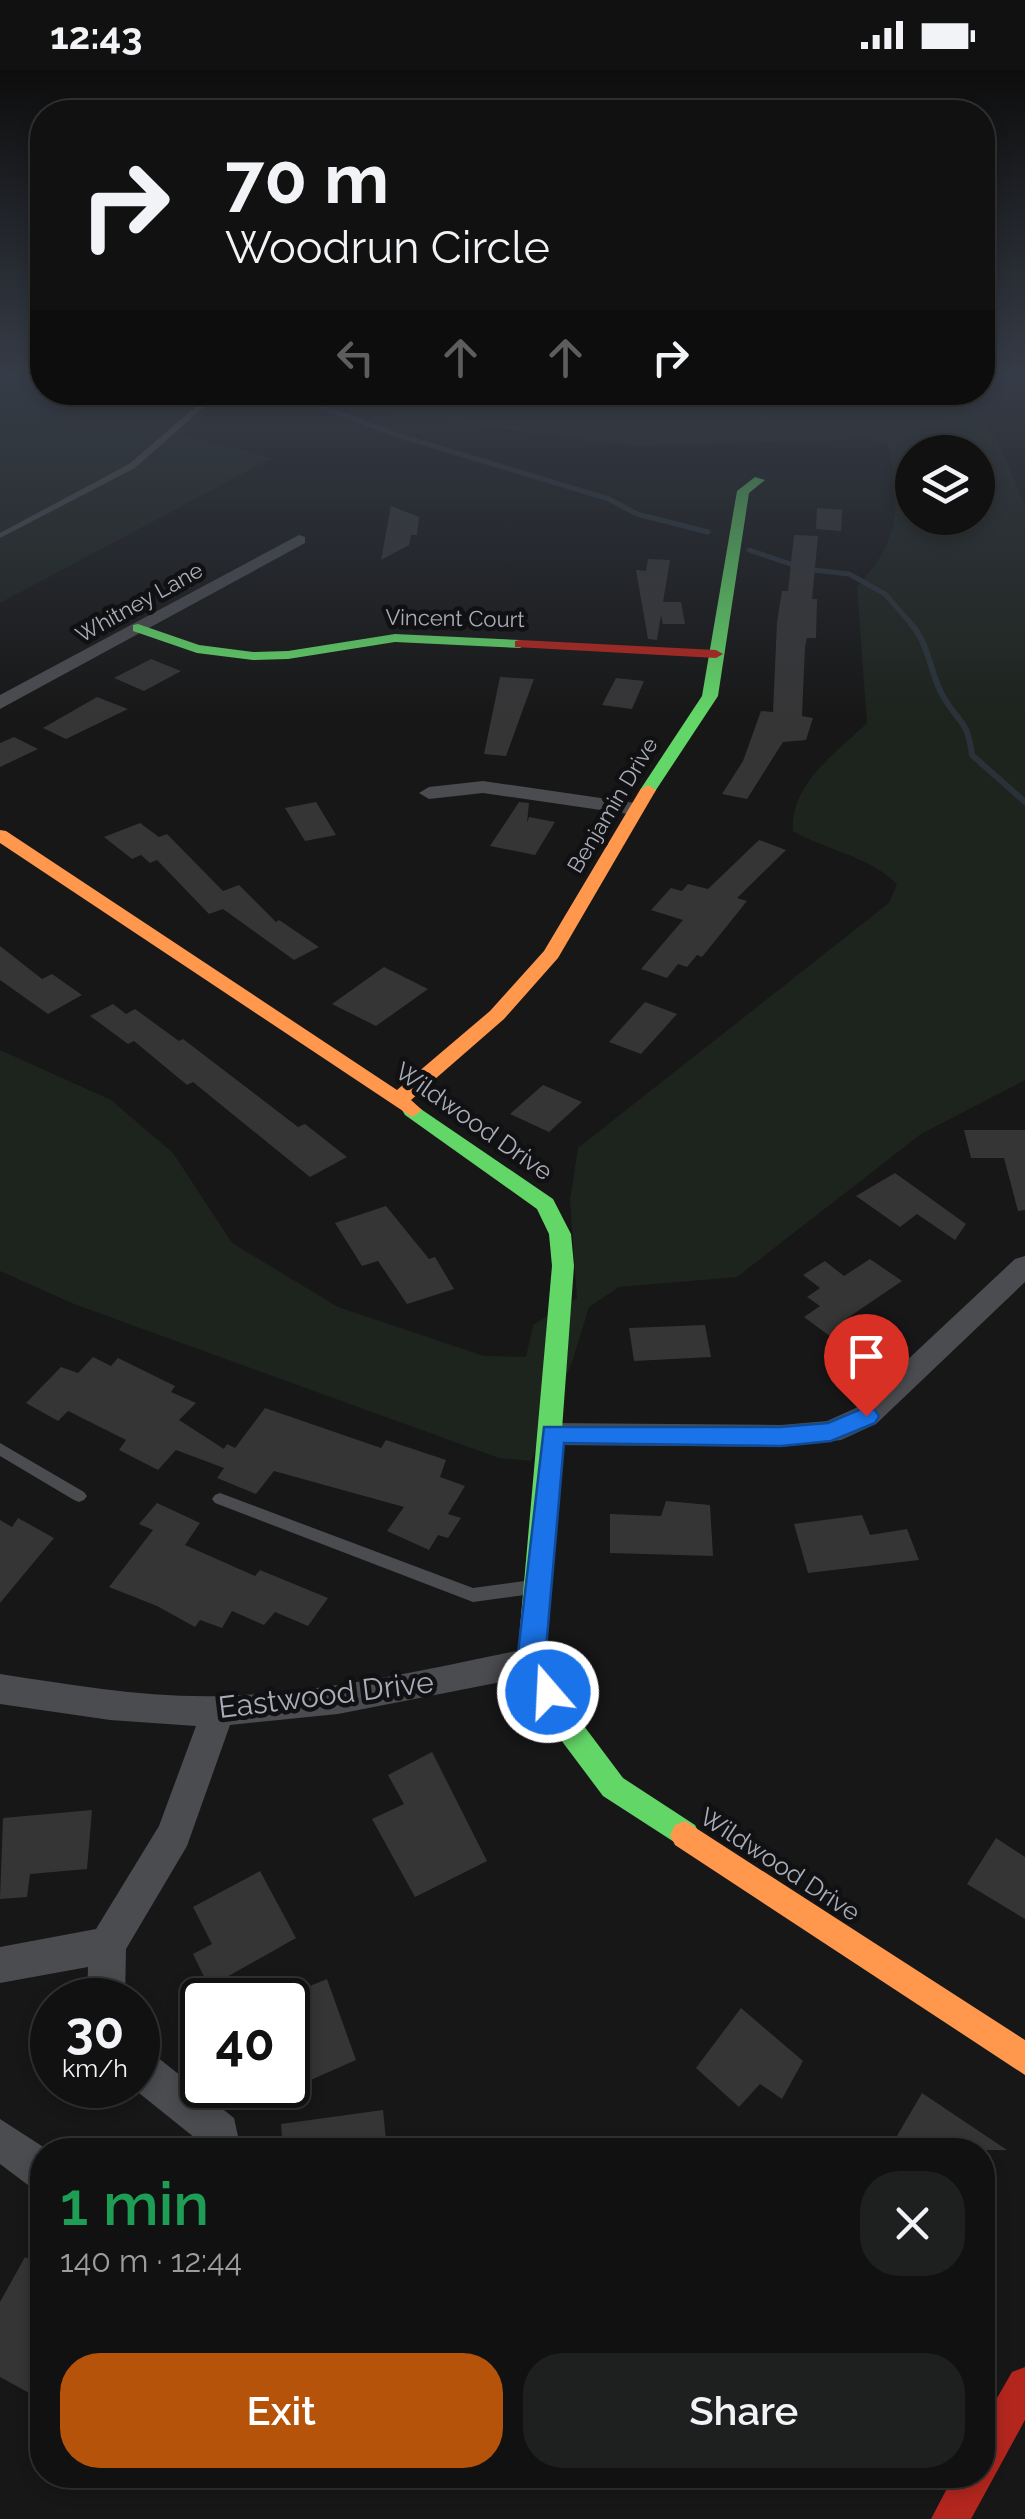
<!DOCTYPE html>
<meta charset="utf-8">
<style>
body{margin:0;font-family:Raleway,sans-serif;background:#1e1f1f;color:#f1f3f6;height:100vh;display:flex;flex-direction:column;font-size:38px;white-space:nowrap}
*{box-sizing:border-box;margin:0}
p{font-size:32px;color:#9c9d9f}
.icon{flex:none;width:55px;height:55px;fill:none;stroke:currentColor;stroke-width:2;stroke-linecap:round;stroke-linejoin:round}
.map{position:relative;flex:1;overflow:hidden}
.sheet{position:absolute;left:30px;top:2068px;width:965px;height:350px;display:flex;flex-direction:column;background:#111;border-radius:40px;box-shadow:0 5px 15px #0003,0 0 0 2px #303131}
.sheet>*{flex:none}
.top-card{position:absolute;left:30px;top:30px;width:965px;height:305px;border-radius:40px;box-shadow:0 5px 15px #0003,0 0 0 2px #303131;background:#111;color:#f1f3f6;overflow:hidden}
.fabs{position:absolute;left:895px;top:365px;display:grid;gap:20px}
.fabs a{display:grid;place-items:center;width:100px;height:100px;border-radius:50%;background:#111;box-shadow:0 5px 15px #0003,0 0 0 2px #303131;font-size:50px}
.speed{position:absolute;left:30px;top:1908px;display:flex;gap:20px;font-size:50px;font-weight:700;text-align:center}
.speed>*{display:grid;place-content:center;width:130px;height:130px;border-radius:50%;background:#111;box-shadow:0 5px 15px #0003,0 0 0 2px #303131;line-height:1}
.speed small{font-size:25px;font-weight:400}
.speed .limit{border:5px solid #111;border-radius:15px;background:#fff;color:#111}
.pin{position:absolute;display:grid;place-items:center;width:85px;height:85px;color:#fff;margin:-102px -42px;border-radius:50% 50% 50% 0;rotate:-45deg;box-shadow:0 0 10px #0007}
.pin .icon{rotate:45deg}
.me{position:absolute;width:110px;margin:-55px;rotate:341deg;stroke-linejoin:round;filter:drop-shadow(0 0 8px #0008)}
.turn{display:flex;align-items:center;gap:35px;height:210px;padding:0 30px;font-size:45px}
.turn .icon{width:130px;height:130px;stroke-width:2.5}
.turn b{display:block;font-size:70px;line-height:85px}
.lanes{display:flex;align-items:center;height:95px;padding:0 30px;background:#0003;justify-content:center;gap:50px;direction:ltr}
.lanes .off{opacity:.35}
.round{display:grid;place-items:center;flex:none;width:105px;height:105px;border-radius:40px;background:#1e1f1f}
.overview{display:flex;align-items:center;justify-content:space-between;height:170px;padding:0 30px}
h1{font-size:60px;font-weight:600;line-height:75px;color:#1e9e55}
.primary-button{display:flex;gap:20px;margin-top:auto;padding:20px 30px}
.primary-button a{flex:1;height:115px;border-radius:40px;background:#b45309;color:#fff;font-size:40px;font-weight:600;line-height:115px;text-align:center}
.primary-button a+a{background:#1e1f1f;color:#f1f3f6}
.status{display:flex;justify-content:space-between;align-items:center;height:70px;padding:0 50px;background:#111;direction:ltr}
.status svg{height:28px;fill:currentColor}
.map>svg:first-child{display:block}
</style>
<div class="status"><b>12:43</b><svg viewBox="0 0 49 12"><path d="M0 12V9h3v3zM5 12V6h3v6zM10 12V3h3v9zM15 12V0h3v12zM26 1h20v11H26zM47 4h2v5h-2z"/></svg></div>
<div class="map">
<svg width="1025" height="2449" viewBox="0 0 1025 2449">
<rect width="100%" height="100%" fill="#171717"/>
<!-- green -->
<path fill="#1d241e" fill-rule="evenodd" d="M0,306H42V322L237,323L229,325L183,365L272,388L0,533Z
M279,323H962L997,369L1025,436V1010L921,1064L737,1207L619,1217L589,1237L572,1292L531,1391L499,1388L74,1234L0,1201V980L111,1030L173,1083L232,1173L338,1237L484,1286L526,1287L533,1255L577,1228L570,1130L578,1078L889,833L897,814C871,787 826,780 793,761C790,714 836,683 867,653L857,517C904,464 898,441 889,375L871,369L635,376L395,345ZM912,382H978V448H912Z"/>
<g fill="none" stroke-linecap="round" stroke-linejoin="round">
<!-- stream-far1 -->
<path stroke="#2a3239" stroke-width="5" d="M259,322L270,329L311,333L397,365L609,429L637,444L708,462
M749,480L805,499L849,504L885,524L914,557"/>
<!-- stream -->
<path stroke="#2a3239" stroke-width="6" d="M911,554C930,575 930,605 944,628C961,656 967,649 972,685L1025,732"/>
</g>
<!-- building -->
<path fill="#353536" d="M391,436L419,447L417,465H411L409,475L381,490Z
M817,438L842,440L841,461L816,459Z
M794,465L818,466L812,529H817L816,568H807L805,577L802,646L813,648L806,670L783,672L747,729L722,724L743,691L761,641L773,642L777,552L782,521H788Z
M648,489L670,490L663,532H681L685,554H663L661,545L657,570L648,569L636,500L646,501Z
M151,589L181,601L144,621L114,608Z
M500,607L534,609L506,686L484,684Z
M616,608L644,611L632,639L602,635Z
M97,627L128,639L66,669L43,658Z
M14,667L38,679L0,697V673Z
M316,732L336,765L305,771L285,738Z
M519,732L529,733L527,753L529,747L555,752L535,785L490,776Z
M140,753L159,767L167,764L223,821L239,815L276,852L279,850L319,877L294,890L223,839L209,844L157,790L150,793L141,785L132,789L104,767Z
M759,770L786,780L737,828L747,831L702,887L697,885L687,897L678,894L667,908L641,899L683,850L651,840L671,818L682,821L688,814L708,819Z
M0,876L42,909L52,904L82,925L48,944L0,910Z
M384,897L428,919L376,956L332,934Z
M645,932L677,944L641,984L609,972Z
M113,934L126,944L135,939L179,971L183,969L298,1057L305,1054L347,1087L310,1107L193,1012L187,1015L134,971L128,974L90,946Z
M543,1015L582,1032L549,1062L510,1044Z
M964,1060H1025V1140L1018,1141L1004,1088H971Z
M895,1103L966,1154L955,1170L917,1144L900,1157L856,1126Z
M386,1136L429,1189L435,1187L454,1219L407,1234L378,1191L362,1196L335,1153Z
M870,1189L902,1211L846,1249L851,1253L831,1267L804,1247L820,1236L807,1227L820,1218L803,1205L825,1191L844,1206Z
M705,1255L711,1287L634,1291L629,1258Z
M93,1287L111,1296L118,1288L175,1316L171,1322L196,1333L179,1350L224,1379L227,1374L235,1378L265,1338L381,1378L386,1370L446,1390L440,1407L465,1416L448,1444L461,1448L448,1468L438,1465L429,1480L387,1461L404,1437L274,1401L256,1424L217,1408L224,1398L176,1380L158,1400L119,1380L126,1370L68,1341L58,1351L26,1333L61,1297L78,1303Z
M666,1431L710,1435L713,1486L610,1483V1444L661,1446Z
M157,1433L200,1453L185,1475L255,1506L260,1500L328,1528L308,1556L275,1542L264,1555L232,1541L222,1558L200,1550L195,1557L157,1536L109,1517L153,1460L139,1454Z
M862,1445L870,1465L907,1459L919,1490L808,1503L794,1454Z
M18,1448L54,1468L0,1533V1450L12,1457Z
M432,1682L487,1791L415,1827L372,1749L404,1734L388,1705Z
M92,1740L87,1799L30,1804L27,1827L0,1829L3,1748Z
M996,1768L1025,1787V1849L967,1814Z
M260,1801L296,1868L209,1917L193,1884L212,1874L193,1837Z
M327,1909L356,1990L288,2020V1925Z
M741,1938L803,1991L782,2029L760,2014L739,2037L696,1998Z
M922,2023L1007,2080H907L894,2071Z
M383,2040L387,2080H283L281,2054Z
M25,2187L42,2196V2330L0,2307V2232Z"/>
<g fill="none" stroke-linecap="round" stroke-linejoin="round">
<!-- lane -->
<path fill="#4b4c50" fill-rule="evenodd" d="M213,322H221L135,398L0,468V463L129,394Z
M0,1373L84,1422L87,1426L84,1430L79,1432L74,1430L0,1386Z
M220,1423L473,1518L532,1510L538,1512L540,1517L538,1522L532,1524L473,1532L215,1433L212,1429L215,1425Z"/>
<!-- street -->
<path fill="#4b4c50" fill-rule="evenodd" d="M299,465L305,467V473L0,639V625Z
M483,711L635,733L645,739L635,745L483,723L429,729L419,723L429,717Z
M1025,1186V1212L876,1354L841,1370L781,1377L552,1375L542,1372L537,1364L542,1356L552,1353L781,1355L827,1351L856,1338L1015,1189Z
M531,1578L543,1582L548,1592L543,1602L531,1606L338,1644L230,1655L187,1776L126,1879L125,1930H87L88,1897L0,1913V1877L96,1859L159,1756L196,1656L110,1650L0,1634V1604C73,1615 147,1628 221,1626C326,1623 429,1599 531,1578Z
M138,1977L152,1983L234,2048L241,2080H201L200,2072L129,2015H138Z
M0,2049L48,2080H42V2121L28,2115L0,2094Z"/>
<!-- fast -->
<path fill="#63d668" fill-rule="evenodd" d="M755,407L765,410L749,423L718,626L654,723H642L640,720L702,626L737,421Z
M138,554L199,575L253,582L288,581L395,564L520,570L527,574L520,578L395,572L288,589L253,590L197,583L133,561V555Z
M412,1033L553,1129L571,1164L574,1196L545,1591L575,1644L623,1708L695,1755L700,1765L695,1775L685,1779L603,1726L555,1662L517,1592L552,1196L549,1164L537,1139L405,1045L402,1040Z"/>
<!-- slow -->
<path fill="#ff974d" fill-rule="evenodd" d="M648,715L656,720L558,888L504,949L411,1030L422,1040L412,1047L0,773V760L6,761L397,1020L490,941L544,881L640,720Z
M685,1751L1025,1970V2005L675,1775L670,1765L675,1755Z"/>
<!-- jam -->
<path fill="#b3261e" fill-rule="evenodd" d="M520,570L716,580L723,584L716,588L515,577V571Z
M1025,2297V2350L971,2449H931L954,2405H982V2354L1012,2302Z"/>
</g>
<!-- sky -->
<linearGradient id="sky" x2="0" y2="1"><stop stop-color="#0d0d0d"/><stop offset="0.47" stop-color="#363c47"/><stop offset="1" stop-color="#363c47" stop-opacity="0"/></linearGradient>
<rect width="1025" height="649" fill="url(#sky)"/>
<!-- route -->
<path fill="#1a73e8" stroke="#114b97" stroke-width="2.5" d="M866,1337L875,1340L879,1346L875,1353L831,1371L781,1376L564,1373L545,1590L562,1622L558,1631L548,1634L538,1631L517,1592L544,1357H781L828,1353Z"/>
<g text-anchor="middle" stroke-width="9" stroke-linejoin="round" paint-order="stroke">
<!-- far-street labels -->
<g font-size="22" fill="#a8adb8" stroke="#111113">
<text transform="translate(139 532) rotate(-29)" y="8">Whitney Lane</text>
<text transform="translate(455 548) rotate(1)" y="8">Vincent Court</text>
<text transform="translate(612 735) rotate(-59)" y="8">Benjamin Drive</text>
</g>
<!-- street labels -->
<g font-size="25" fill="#a8adb8" stroke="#111113">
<text transform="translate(474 1051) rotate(35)" y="9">Wildwood Drive</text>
<text transform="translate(780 1794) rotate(33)" y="9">Wildwood Drive</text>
</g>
<!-- near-street labels -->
<g font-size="30" fill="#a8adb8" stroke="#111113">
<text transform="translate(326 1625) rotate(-7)" y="10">Eastwood Drive</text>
</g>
</g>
</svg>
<div class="fabs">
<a><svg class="icon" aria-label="layers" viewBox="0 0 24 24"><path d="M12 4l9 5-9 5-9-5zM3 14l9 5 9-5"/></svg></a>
</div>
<div class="speed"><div>30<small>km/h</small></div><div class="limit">40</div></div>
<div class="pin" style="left:866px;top:1346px;background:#d93025"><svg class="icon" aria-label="arrive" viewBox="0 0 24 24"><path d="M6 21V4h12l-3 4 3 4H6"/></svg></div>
<svg class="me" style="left:548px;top:1622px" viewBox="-20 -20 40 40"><circle r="17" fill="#1a73e8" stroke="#fff" stroke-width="3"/><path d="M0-11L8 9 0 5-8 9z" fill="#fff"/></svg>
<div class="top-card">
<div class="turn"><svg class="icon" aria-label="right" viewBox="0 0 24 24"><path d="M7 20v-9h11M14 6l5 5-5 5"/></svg><div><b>70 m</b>Woodrun Circle</div></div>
<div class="lanes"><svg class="icon off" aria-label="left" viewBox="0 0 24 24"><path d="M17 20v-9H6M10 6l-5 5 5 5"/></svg><svg class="icon off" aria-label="ahead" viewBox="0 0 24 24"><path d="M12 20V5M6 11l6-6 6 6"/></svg><svg class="icon off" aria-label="ahead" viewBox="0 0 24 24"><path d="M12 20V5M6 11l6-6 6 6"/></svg><svg class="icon" aria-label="right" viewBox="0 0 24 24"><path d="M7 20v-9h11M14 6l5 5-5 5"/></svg></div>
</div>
<section class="sheet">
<div class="overview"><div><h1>1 min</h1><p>140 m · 12:44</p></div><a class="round"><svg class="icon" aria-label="close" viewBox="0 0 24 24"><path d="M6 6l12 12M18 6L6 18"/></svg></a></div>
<div class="primary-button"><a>Exit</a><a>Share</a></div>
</section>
</div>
